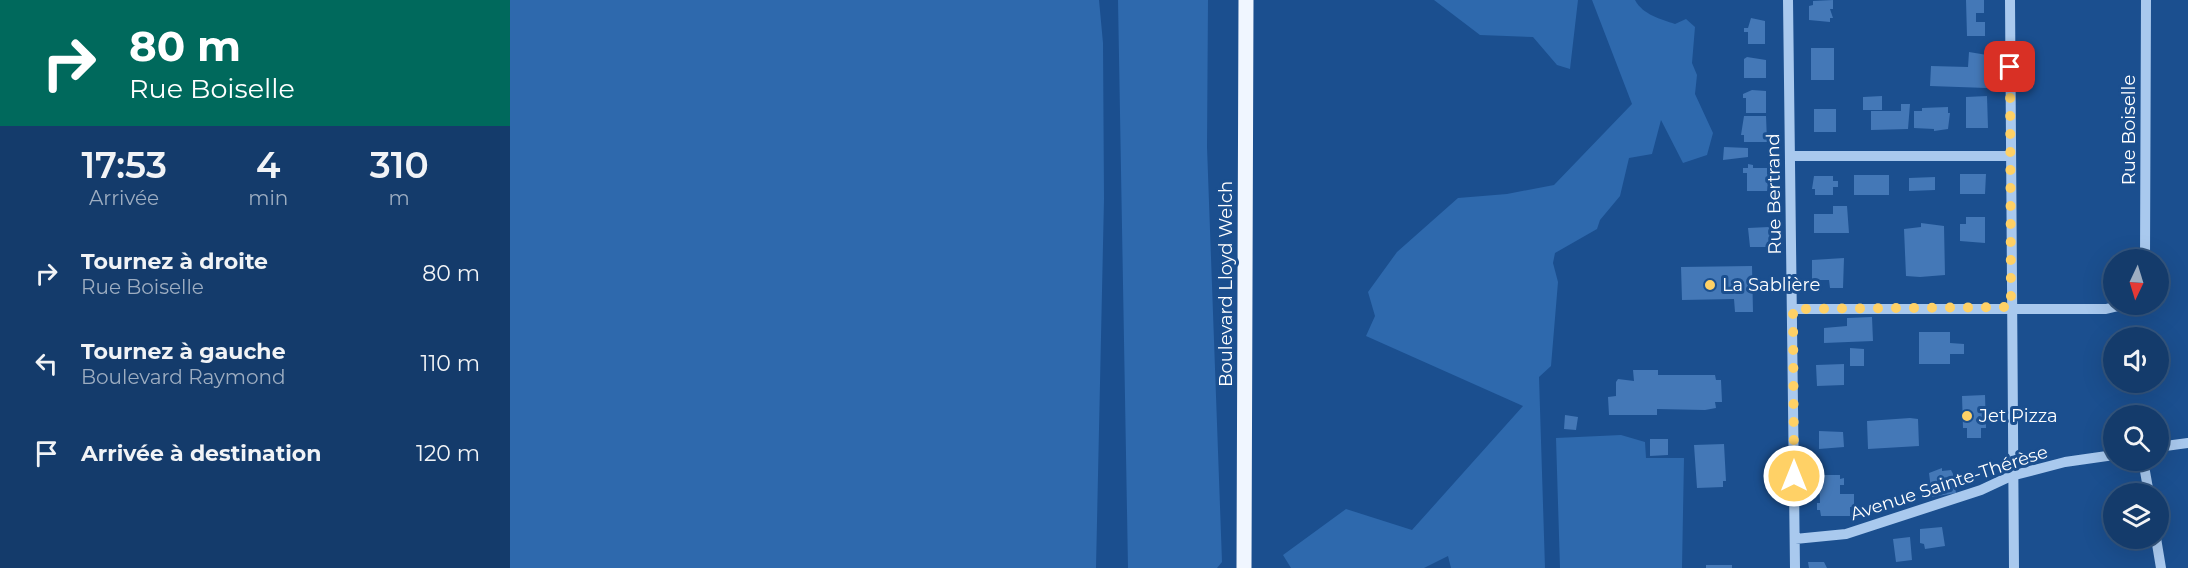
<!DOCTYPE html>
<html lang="fr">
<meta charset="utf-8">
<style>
body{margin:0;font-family:Montserrat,sans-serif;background:#214673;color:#f1f3f6;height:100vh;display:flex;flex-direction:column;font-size:22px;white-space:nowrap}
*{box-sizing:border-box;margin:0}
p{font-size:20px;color:#9dadc1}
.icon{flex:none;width:33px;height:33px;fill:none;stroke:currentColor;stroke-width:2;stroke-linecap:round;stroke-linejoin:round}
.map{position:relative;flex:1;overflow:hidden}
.panel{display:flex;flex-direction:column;background:#143b6b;width:510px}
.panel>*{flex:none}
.top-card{background:#00695c;color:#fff;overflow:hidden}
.needle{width:39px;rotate:184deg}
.tools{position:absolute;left:1593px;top:249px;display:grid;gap:12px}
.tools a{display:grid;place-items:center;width:66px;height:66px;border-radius:50%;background:#143b6b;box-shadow:0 6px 24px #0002,0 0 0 2px #33557e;font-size:30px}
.pin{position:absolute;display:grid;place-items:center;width:51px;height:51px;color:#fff;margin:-26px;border-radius:12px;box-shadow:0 3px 9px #0006}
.me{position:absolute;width:66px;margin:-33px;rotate:0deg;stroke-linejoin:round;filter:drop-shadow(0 0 4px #0008)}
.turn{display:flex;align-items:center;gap:21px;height:126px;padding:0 30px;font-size:27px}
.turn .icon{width:78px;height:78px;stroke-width:2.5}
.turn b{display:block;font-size:42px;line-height:51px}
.eta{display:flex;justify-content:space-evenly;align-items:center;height:102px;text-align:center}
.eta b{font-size:36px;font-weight:600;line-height:42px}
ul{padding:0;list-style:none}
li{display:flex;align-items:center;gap:18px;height:90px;padding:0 30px}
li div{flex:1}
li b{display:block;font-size:22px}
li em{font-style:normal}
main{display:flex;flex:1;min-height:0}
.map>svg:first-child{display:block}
</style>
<main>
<section class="panel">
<div class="top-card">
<div class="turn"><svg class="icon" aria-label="right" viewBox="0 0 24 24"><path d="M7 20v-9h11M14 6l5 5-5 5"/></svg><div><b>80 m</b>Rue Boiselle</div></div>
</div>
<div class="eta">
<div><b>17:53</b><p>Arrivée</p></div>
<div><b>4</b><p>min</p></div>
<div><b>310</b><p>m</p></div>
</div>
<ul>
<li><svg class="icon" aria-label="right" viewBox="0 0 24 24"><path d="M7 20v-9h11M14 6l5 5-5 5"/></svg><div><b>Tournez à droite</b><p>Rue Boiselle</p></div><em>80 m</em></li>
<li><svg class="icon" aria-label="left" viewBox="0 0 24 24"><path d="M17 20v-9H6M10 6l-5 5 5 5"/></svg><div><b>Tournez à gauche</b><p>Boulevard Raymond</p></div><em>110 m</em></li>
<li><svg class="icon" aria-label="arrive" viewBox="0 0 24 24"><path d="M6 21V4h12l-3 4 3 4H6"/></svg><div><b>Arrivée à destination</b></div><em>120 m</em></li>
</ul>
</section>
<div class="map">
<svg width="1678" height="568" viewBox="0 0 1678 568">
<rect width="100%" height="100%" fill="#1b4f8f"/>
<!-- green -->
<path fill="#2e69ad" d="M0,0H589L593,43L594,199L586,568H0Z
M608,0H698L697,147L712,562L707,568H618Z
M924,0H1068L1060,69L1047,65L1023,37L970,35Z
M1082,0H1125C1133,15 1151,19 1165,24L1176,19L1185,27L1182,63L1187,75L1185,94L1203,133L1197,155L1173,163L1151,120L1142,154L1119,158L1110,196L1090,220L1087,229L1045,253L1043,263L1048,282L1041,366L1029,377L1035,568H941L938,556L914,568H781L773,555L836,509L902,530L1013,406L856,336L865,316L858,292L887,252L948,198L997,194L1044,185L1122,104Z
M1111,435L1135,442L1136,458H1174L1172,568H1050L1046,438Z"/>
<!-- building -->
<path fill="#4478b7" d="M1323,0V9H1320L1323,18H1320V22L1299,20V6L1303,5V1Z
M1456,0H1474V13H1466V22H1475V36H1457Z
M1241,18L1255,21V44H1238V32H1234V28H1238Z
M1301,48H1324V80H1301Z
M1459,52L1477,55V61L1480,60L1477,88L1420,86L1421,66L1458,67Z
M1237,57L1256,60V78H1234V59Z
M1242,90L1256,91V113H1236V98H1233V94Z
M1372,96V110H1353V97Z
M1477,96L1478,128H1456V97Z
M1391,104H1400L1398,129L1361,130V111H1391Z
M1438,107V113H1440L1438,129L1424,131V129L1404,128V111H1412V108Z
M1304,109H1326V132H1304Z
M1234,116H1256L1257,142H1234V135H1231Z
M1214,147L1238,148V157L1213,160Z
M1238,164L1243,165V168H1257V174H1260L1257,191H1237V173H1233V168H1238Z
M1450,174H1476L1475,194H1450Z
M1344,175H1379V195H1344Z
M1304,176H1323V181H1328V187H1323V195H1305V189H1302Z
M1425,177V190L1399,191V178Z
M1323,206H1337L1339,233H1304V214H1323Z
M1456,217H1475V243L1450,241V224H1456Z
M1411,223L1434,226L1435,275L1410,277L1396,276L1394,229L1411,227Z
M1259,227L1260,247H1240L1238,228Z
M1334,258L1333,288H1320L1319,280H1302V260Z
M1242,266L1243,312H1225L1224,299L1172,300L1171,267Z
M1362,317L1363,341L1314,343V328L1337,326V318Z
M1409,332H1440V343L1454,344V354H1440V364H1409Z
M1340,348L1354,349V366H1340Z
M1334,364V385L1307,386L1306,365Z
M1123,370H1148V375H1205L1206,380H1211L1212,402H1205L1206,408L1195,410L1147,409V415H1099L1098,397L1106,396V382L1108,379L1124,381Z
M1475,395L1476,428H1471V438H1457V428H1453L1452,396Z
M1055,415L1068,417L1066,430L1054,429Z
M1400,418L1408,419L1409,446L1358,449L1357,421Z
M1309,431L1333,432L1334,447L1309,449Z
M1140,439H1158V455L1140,456Z
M1214,444L1216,481H1213V487L1187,488L1184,445Z
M1432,468V471L1441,470L1443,474L1446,493L1422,497L1419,473Z
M1309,475H1330V479L1334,478V485H1330V494H1344V507H1340V516H1311L1310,510H1307V503H1310Z
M1432,527L1435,546L1415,549L1414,544L1410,543V529Z
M1400,537L1402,560L1386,562L1383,539Z
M1298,562H1314L1317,568H1299Z
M1196,565H1222V568H1196Z"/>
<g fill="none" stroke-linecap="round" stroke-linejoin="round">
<!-- minor -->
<path stroke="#a9c9ee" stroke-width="10" d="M1278,0L1285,568
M1500,0L1504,568
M1280,156H1500
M1635,260L1636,0
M1283,309H1596L1617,304
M1648,447L1678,443
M1633,460L1639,494
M1646,538L1651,568
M1285,539L1336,534L1471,490L1501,476L1555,462L1604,455"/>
<!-- major -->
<path stroke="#f0f6ff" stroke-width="15" d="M734,568L736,0"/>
</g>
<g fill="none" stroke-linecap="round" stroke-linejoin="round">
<!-- route -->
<path stroke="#ffd166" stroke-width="10" stroke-dasharray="0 18" d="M1284,476L1283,309L1501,307L1500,67"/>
</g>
<!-- markers -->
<g fill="#ffd166" stroke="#1b4f8f" stroke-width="2">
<circle cx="1200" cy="285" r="6"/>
<circle cx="1457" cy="416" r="6"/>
</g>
<g text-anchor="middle" stroke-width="6" stroke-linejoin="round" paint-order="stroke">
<!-- street labels -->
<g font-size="18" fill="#fff" stroke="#1b4f8f">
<text transform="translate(1619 130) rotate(-90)" y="6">Rue Boiselle</text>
<text transform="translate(1264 194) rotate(-91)" y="6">Rue Bertrand</text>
<text transform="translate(716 284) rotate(-90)" y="6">Boulevard Lloyd Welch</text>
<text transform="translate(1439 483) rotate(-18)" y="6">Avenue Sainte-Thérèse</text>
</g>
<!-- poi labels -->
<g font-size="18" fill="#fff" stroke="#1b4f8f" text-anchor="start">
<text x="1212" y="291">La Sablière</text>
<text x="1469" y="422">Jet Pizza</text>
</g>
</g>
</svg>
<div class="tools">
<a><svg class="needle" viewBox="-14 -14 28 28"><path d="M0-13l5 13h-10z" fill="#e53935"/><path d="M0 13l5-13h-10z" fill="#9dadc1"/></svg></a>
<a><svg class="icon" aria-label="sound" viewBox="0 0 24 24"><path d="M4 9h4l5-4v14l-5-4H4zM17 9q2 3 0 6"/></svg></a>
<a><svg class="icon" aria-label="search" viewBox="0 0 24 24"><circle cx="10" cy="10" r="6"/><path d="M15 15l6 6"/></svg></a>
<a><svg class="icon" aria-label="layers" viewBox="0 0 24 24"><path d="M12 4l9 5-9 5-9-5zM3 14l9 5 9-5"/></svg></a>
</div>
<div class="pin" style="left:1500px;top:67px;background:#d93025"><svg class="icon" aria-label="arrive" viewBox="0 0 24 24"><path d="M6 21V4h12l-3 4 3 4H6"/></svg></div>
<svg class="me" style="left:1284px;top:476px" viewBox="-20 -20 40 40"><circle r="17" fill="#ffd166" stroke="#fff" stroke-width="3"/><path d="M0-11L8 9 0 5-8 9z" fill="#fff"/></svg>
</div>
</main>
